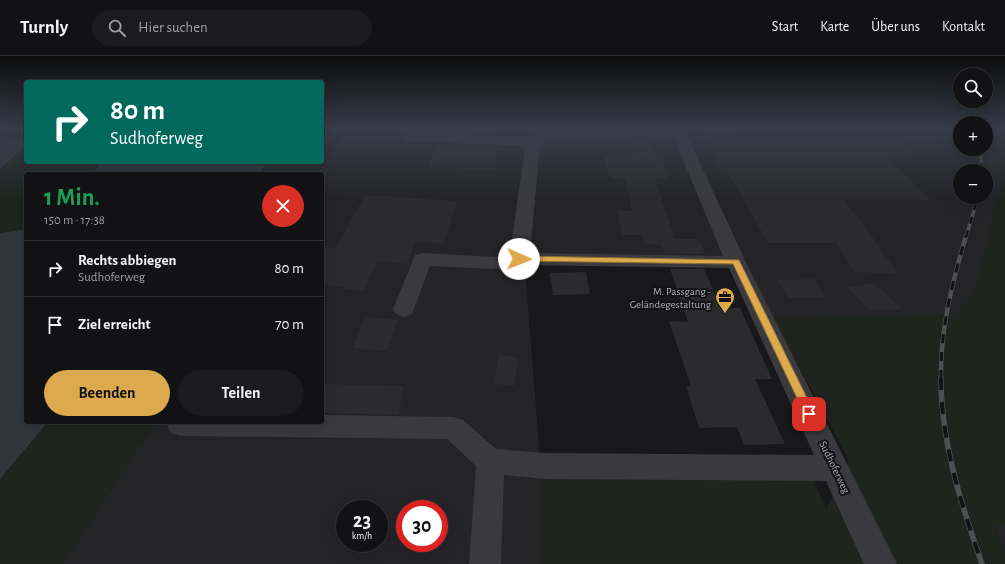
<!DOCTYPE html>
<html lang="de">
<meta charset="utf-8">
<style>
body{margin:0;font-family:"Alegreya Sans",sans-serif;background:#1b1b1d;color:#f1f3f6;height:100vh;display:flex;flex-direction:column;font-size:15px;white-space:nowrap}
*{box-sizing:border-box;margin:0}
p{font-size:13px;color:#9c9ea0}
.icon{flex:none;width:22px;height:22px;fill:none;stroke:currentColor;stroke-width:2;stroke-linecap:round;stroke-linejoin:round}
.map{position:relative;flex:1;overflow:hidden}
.sheet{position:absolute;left:24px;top:116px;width:300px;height:252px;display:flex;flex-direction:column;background:#121214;border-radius:4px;box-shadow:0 4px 16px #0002,0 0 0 1px #313234}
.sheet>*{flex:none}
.hud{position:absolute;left:24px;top:24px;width:300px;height:84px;border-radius:4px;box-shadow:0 4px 16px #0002,0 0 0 1px #313234;background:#00695c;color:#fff;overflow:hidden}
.controls{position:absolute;left:953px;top:12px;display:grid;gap:8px}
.controls a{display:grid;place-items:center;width:40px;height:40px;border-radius:50%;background:#121214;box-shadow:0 4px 16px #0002,0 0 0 1px #313234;font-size:20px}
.speed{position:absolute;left:336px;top:444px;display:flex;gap:8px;font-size:20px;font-weight:700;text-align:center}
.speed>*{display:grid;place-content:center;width:52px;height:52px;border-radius:50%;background:#121214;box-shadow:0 4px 16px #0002,0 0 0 1px #313234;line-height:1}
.speed small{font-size:10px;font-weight:400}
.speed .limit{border:6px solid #d22;background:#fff;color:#111}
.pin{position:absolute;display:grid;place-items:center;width:34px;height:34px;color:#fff;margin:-17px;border-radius:8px;box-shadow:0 2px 6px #0006}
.me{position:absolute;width:44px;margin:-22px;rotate:91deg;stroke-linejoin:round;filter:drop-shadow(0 0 3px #0008)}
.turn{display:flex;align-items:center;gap:14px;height:84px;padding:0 20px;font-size:18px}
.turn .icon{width:52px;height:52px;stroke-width:2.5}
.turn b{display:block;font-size:28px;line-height:34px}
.round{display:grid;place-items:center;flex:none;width:42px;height:42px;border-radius:21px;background:#1b1b1d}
.overview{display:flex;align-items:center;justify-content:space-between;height:68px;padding:0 20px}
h1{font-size:24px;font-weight:600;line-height:30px;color:#1e9e55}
.button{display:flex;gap:8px;margin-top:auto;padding:8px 20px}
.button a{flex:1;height:46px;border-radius:24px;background:#dda94d;color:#111;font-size:16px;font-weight:600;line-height:46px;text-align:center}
.button a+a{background:#1b1b1d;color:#f1f3f6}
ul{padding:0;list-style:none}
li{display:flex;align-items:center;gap:12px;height:56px;padding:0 20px;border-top:1px solid #313234}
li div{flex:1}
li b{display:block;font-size:15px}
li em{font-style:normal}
header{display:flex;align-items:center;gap:24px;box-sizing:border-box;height:56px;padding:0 20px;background:#121214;border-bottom:1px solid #313234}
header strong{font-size:19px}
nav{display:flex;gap:22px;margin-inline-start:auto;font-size:14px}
.search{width:280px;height:36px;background:#1b1b1d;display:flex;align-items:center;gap:10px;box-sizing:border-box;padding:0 14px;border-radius:22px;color:#9c9ea0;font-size:15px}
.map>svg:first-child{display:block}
</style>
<header>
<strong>Turnly</strong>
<div class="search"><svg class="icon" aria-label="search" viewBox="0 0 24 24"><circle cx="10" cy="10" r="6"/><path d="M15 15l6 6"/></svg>Hier suchen</div>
<nav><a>Start</a><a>Karte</a><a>Über uns</a><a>Kontakt</a></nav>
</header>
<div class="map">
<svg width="1005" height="508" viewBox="0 0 1005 508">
<rect width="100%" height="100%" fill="#18181a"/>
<!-- built -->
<path fill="#242427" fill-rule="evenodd" d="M346,73H960V93H986V82L1005,116V496L994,468L773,262L745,202H524L541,415V508H62L155,366H322V118H317ZM960,115H986V141H960ZM345,453H379V487H345ZM405,453H439V487H405Z"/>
<!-- green -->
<path fill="#1f241f" d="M26,73V84L0,86V75Z
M322,73H346L317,118H258L269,106H322Z
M986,75H1002L1005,77V469L994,468L1005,496V508H541V415L804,399L826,454L849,404L773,262L956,258L976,232L1004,115L986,82Z
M26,89V106H102L92,118H26V173L0,177V113Z
M48,366H155L62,508H0V423Z"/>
<!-- water -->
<path fill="#30373c" d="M26,84V89L0,113V86Z
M102,106H269L258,118H92Z
M26,173V366H48L0,423V177Z"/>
<!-- building -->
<path fill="#2b2b2e" d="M700,73H730L737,83L900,85L918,101L891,102L892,103H889L930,144H844L869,176L898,218L854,216L837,187H768L724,110H720Z
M630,82H647L654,100H661L670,123H655L675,183H699L705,198H665L662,189L644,188L642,179H622L617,155H632L625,123H610L604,100H635Z
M437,90L499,93L494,115L428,111Z
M365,139L457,145L444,188L415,186L407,208L378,205L364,235L343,233L344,231L322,229V191L336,192Z
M670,213H704L721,252H740L772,323H755L785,388L744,389L737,371L699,372L686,330H691L669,265L688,266Z
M586,216L590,238L553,239L550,217Z
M814,223L826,242H788L777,224Z
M874,227L902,253L870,254L847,231Z
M365,261L398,264L387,295L352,292Z
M499,299L519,301L514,330L493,328Z
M322,328L404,330L399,359L322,357Z"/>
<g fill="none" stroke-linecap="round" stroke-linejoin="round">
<!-- minor -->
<path fill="#3a3a3e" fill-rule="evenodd" d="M407,73H421L420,77L531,81L552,73H684L746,206L897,508H864L826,425L546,423L504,419L501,508H469L476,410L447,383L180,380L171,377L167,369L168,366H322V359L453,361L463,364L496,393L546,397L814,399L729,212L519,209L494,213L430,210L412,258L404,261L396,258L393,253L415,199L422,197L494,201L510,198L525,90L411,85L406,84L404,81ZM558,80H673L723,200L530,197L540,88Z"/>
<defs>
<path id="rail-far2" d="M980,93L982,115
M966,181L978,141"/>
<path id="rail-far1" d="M941,323C940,274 952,227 966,180"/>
<path id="rail" d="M941,322C941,386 961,448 982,508"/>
</defs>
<!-- rail-far2 casing -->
<use href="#rail-far2" stroke="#4d4f53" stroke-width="3.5"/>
<!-- rail-far1 casing -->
<use href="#rail-far1" stroke="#4d4f53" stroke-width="4.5"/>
<!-- rail casing -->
<use href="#rail" stroke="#4d4f53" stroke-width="5.5"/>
<!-- rail-far2 -->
<use href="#rail-far2" stroke="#131315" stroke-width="2.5" stroke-dasharray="7" stroke-linecap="butt"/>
<!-- rail-far1 -->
<use href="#rail-far1" stroke="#131315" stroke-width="3" stroke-dasharray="9" stroke-linecap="butt"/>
<!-- rail -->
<use href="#rail" stroke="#131315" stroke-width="4" stroke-dasharray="12" stroke-linecap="butt"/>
</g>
<!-- sky -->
<linearGradient id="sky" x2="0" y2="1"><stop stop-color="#0d0d0e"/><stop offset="0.51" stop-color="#373d49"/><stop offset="1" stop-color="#373d49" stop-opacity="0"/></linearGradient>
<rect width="1005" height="144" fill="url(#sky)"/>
<!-- route -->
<path fill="#dda94d" stroke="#906e32" d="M519,200L739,204L815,358L813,361L809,362L806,361L733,208L516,205L515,203L516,201Z"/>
<!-- icons -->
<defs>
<symbol id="office-pin" viewBox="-11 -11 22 30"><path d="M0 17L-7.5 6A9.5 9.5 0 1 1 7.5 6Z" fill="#dda94d" stroke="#131315"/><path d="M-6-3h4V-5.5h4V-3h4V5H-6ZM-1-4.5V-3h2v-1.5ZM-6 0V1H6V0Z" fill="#111"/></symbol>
</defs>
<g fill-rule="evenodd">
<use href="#office-pin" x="714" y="230" width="22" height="30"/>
</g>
<g text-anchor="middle" stroke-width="4" stroke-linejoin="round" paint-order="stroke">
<!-- poi labels -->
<g font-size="11" fill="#acb0b8" stroke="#131315" text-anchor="end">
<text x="711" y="239">M. Passgang -<tspan x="711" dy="13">Geländegestaltung</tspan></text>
</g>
<!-- street labels -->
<g font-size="11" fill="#acb0b8" stroke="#131315">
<text transform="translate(835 411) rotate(64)" y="4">Sudhoferweg</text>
</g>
</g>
</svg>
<div class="controls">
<a><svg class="icon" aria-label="search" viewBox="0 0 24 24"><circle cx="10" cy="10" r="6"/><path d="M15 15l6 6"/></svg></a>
<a>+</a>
<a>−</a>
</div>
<div class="speed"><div>23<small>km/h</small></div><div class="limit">30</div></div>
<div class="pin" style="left:809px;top:358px;background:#d93025"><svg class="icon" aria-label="arrive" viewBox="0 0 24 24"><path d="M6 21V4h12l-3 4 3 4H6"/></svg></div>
<svg class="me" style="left:519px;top:203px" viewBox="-20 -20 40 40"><circle r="19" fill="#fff"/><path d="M0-13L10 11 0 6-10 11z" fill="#dda94d"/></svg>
<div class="hud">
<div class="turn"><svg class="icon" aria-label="right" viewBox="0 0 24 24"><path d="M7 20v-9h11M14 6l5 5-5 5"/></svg><div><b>80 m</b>Sudhoferweg</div></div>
</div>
<section class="sheet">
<div class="overview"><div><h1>1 Min.</h1><p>150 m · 17:38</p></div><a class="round" style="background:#d93025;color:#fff"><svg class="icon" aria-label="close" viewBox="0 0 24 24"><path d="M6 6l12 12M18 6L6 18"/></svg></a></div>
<ul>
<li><svg class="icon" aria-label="right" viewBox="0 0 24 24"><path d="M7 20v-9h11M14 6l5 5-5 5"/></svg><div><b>Rechts abbiegen</b><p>Sudhoferweg</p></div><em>80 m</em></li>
<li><svg class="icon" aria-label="arrive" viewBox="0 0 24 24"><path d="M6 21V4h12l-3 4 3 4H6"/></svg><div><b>Ziel erreicht</b></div><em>70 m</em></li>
</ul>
<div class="button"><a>Beenden</a><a>Teilen</a></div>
</section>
</div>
